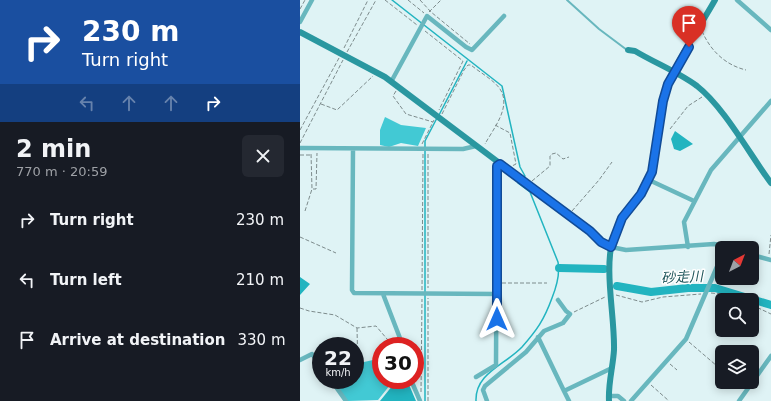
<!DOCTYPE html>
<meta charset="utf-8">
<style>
body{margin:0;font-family:"DejaVu Sans","Noto Sans JP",sans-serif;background:#242831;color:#f1f3f6;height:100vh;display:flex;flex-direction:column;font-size:15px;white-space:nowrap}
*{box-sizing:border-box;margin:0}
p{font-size:13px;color:#9ea1a6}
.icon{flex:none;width:22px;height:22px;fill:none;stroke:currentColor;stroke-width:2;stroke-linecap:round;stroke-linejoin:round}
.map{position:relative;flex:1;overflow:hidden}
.details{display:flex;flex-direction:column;background:#171b24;width:300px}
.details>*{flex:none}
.banner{background:#1a4fa0;color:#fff;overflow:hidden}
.needle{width:26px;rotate:42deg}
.controls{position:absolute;left:415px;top:241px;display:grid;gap:8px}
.controls a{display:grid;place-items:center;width:44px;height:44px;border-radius:6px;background:#171b24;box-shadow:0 2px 10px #0003;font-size:20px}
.speed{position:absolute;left:12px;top:337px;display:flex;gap:8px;font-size:20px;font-weight:700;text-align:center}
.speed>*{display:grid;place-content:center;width:52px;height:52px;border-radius:50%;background:#171b24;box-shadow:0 2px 10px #0003;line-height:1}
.speed small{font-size:10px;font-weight:400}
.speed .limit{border:6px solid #d22;background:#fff;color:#111}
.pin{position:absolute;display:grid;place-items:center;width:34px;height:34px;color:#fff;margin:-41px -17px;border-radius:50% 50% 50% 0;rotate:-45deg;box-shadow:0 0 4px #0007}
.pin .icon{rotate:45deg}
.me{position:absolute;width:44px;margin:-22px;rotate:0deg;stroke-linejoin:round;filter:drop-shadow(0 0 3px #0008)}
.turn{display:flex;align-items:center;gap:14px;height:84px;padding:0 16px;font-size:18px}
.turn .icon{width:52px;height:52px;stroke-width:2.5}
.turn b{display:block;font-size:28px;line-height:34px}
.lanes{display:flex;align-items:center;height:38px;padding:0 16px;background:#0003;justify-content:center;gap:20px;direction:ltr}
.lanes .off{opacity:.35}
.round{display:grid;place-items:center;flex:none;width:42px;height:42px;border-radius:6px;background:#242831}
.headline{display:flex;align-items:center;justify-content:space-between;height:68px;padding:0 16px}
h1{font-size:24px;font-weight:800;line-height:30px}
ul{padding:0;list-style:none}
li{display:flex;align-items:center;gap:12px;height:60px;padding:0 16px}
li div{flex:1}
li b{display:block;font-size:15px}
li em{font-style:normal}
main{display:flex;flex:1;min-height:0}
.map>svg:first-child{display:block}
</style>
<main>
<section class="details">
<div class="banner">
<div class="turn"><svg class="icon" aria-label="right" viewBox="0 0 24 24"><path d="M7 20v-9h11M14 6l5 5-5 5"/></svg><div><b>230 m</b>Turn right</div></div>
<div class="lanes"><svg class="icon off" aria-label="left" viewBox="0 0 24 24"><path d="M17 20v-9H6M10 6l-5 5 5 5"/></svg><svg class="icon off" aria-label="ahead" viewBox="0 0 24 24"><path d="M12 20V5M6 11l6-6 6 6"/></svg><svg class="icon off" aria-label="ahead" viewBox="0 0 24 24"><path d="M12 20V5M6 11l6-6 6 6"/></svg><svg class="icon" aria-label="right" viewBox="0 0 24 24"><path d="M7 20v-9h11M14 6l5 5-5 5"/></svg></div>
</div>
<div class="headline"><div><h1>2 min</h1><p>770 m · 20:59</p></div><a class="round"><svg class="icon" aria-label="close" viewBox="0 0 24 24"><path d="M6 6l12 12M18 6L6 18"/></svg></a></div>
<ul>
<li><svg class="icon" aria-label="right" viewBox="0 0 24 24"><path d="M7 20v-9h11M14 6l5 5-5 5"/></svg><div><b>Turn right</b></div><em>230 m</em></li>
<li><svg class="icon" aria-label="left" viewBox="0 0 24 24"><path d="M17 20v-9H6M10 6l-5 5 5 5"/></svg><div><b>Turn left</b></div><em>210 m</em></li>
<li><svg class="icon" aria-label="arrive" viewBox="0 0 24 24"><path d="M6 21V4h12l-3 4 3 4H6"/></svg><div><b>Arrive at destination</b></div><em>330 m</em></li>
</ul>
</section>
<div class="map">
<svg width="471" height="401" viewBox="0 0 471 401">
<rect width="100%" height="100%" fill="#dff3f5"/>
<!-- forest -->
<path fill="#42c9d4" d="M85,117L101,125L126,128L118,146L101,143L89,147L80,145V130Z
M81,352V380H94L78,400L48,401L32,380H55V364L73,360Z"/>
<!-- water -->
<path fill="#22b4c0" d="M375,131L393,144L380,151L374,149L371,139Z
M0,277L10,284L0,295Z
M97,380H107L116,401H80Z"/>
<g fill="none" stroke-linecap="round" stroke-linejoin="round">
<!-- stream -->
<path stroke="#22b4c0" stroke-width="1.5" d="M92,0L202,86L220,167L225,176L223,177
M139,115L167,61
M125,401V141L137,118
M176,401C175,373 205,365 222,347C237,330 244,320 252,298C256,288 260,273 258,262L230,192L218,183L219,181"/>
<!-- river -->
<path stroke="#22b4c0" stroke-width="8" d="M259,268L304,269
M317,286L351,292L388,288H415L471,305"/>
<!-- path -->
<path stroke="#7d8b8c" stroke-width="1" stroke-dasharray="4 2" stroke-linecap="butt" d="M85,0L117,25
M108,0L124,13
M120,0L131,12L170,44
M0,9L5,0
M129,12L141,0
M125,31L163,61L139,110
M402,31C410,50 425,65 446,70
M44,48L68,0
M47,52L76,0
M96,91L93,96L106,114L133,122
M21,104L37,110L73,76
M142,114L164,70L168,65H171C179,72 194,80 200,89C212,107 193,129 185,144
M195,125L210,133L216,164L212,166
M370,129L388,106L402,97
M0,130L39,58
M0,143L43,60
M122,144L134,120
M128,154V288
M0,155H11
M232,181L250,166V156L252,154L256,153L263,159L269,157
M13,189H16L17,153
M5,211L12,189L11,153
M272,211L299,180L312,162
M0,237L36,253
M469,254L471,235
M202,283H247
M122,290L123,153
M411,293L422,294L436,300
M316,295L342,302L363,297L401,294
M452,305L471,314
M0,308L9,311L35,315L57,328L76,326L93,346
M274,312L305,297
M57,328L58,371
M389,342L417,366
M370,364L377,370
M351,385L369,401
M121,392L122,299
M128,401V298"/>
<!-- lane -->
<path stroke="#68b7be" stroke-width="2" d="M267,0L299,29L327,50"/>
<!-- street -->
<path stroke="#68b7be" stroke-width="4.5" d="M437,0L471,30
M0,22L12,0
M91,82L127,16L166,47L172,50L204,16
M0,148L163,149L176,146
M53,149L52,290L54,293L197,294
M349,180L394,201
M311,247L326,250L414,244L438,248
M388,247L384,222L411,170L471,101
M452,255L471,260
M83,294L103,346
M238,337L264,391
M0,360L12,354L21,366
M176,377L196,365L197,166L200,164
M31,380L46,401
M111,380L120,401
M309,396H318L324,401
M187,401L183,390L185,386L226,352L244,331L263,323L270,314L266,311L258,300
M269,401L264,391L312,368
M331,401L386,339L422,255
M439,401L471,356"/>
<!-- secondary -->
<path stroke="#2a97a0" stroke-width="6" d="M0,32L85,77L290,231L301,242L311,247
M328,50L335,51C355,63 378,72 397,86C424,107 450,155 471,183
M309,401C308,383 313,367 314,350C315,316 303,267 314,235C323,211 345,195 353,171C359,148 357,125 362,102C371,69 398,30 415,0"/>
</g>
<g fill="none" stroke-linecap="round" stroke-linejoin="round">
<defs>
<path id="route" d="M197,319V166L200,164L290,231L301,242L311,247L322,218L341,194L352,172L363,101L368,84L389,47"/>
</defs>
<!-- route casing -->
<use href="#route" stroke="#114b97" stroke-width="10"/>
<!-- route -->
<use href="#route" stroke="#1a73e8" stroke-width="7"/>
</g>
<g text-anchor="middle" stroke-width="3" stroke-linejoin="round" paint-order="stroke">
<!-- water labels -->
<g font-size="14" font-style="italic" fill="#20575c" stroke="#fff">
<text transform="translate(382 277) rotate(-3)" y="5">砂走川</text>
</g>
</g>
</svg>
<div class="controls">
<a><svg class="needle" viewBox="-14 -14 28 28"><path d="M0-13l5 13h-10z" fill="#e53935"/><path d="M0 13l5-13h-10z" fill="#9ea1a6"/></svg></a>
<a><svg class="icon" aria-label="search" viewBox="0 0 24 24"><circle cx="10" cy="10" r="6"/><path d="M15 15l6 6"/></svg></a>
<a><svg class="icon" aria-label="layers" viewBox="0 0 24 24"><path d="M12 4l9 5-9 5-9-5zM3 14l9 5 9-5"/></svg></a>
</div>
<div class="speed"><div>22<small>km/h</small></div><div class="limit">30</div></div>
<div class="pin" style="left:389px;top:47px;background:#d93025"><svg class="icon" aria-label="arrive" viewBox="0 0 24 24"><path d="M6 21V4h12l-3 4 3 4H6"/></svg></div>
<svg class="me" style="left:197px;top:319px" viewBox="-20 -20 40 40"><path d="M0-17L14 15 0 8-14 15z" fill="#1a73e8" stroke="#fff" stroke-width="4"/></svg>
</div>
</main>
